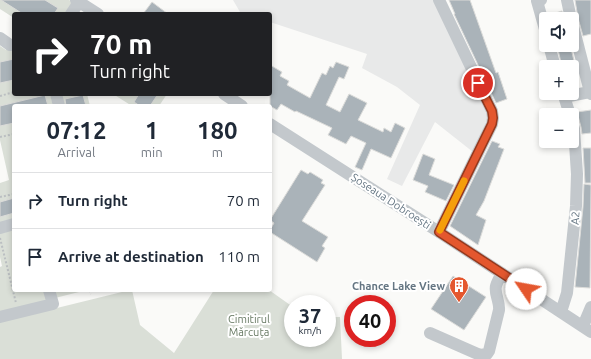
<!DOCTYPE html>
<meta charset="utf-8">
<style>
body{margin:0;font-family:Ubuntu,sans-serif;background:#f6f6f7;color:#1f2937;height:100vh;display:flex;flex-direction:column;font-size:15px;white-space:nowrap}
*{box-sizing:border-box;margin:0}
p{font-size:13px;color:#747a83}
.icon{flex:none;width:22px;height:22px;fill:none;stroke:currentColor;stroke-width:2;stroke-linecap:round;stroke-linejoin:round}
.map{position:relative;flex:1;overflow:hidden}
.drawer{position:absolute;left:12px;top:104px;width:260px;height:188px;display:flex;flex-direction:column;background:#fff;border-radius:4px;box-shadow:0 2px 6px #0003}
.drawer>*{flex:none}
.guide{position:absolute;left:12px;top:12px;width:260px;height:84px;border-radius:4px;box-shadow:0 2px 6px #0003;background:#202124;color:#fff;overflow:hidden}
.fabs{position:absolute;left:539px;top:12px;display:grid;gap:8px}
.fabs a{display:grid;place-items:center;width:40px;height:40px;border-radius:4px;background:#fff;box-shadow:0 2px 6px #0003;font-size:20px}
.speed{position:absolute;left:284px;top:295px;display:flex;gap:8px;font-size:20px;font-weight:700;text-align:center}
.speed>*{display:grid;place-content:center;width:52px;height:52px;border-radius:50%;background:#fff;box-shadow:0 2px 6px #0003;line-height:1}
.speed small{font-size:10px;font-weight:400}
.speed .limit{border:6px solid #d22;background:#fff;color:#111}
.pin{position:absolute;display:grid;place-items:center;width:34px;height:34px;color:#fff;margin:-17px;border:2px solid #fff;border-radius:50%;box-shadow:0 1px 4px #0007}
.me{position:absolute;width:44px;margin:-22px;rotate:303deg;stroke-linejoin:round;filter:drop-shadow(0 0 3px #0008)}
.turn{display:flex;align-items:center;gap:14px;height:84px;padding:0 12px;font-size:18px}
.turn .icon{width:52px;height:52px;stroke-width:2.5}
.turn b{display:block;font-size:28px;line-height:34px}
.eta{display:flex;justify-content:space-evenly;align-items:center;height:68px;text-align:center}
.eta b{font-size:24px;font-weight:700;line-height:28px}
ul{padding:0;list-style:none}
li{display:flex;align-items:center;gap:12px;height:56px;padding:0 12px;border-top:1px solid #e0e1e3}
li div{flex:1}
li b{display:block;font-size:15px}
li em{font-style:normal}
.map>svg:first-child{display:block}
</style>
<div class="map">
<svg width="591" height="359" viewBox="0 0 591 359">
<rect width="100%" height="100%" fill="#fafaf8"/>
<!-- built -->
<path fill="#e8e9e9" d="M233,0H434L489,115L473,152L435,122L402,186L387,179L420,105L397,87L362,68L367,54L270,22V14H246L240,12Z"/>
<!-- green -->
<path fill="#dadfd7" d="M0,0H69L73,2L65,14H14V18L0,9Z
M14,38V94H50L53,106H14V221L0,224V183L9,180L0,140V46L6,50Z
M61,94H87L90,106H64Z
M113,94H167L159,106H132Z
M14,228V290H45L48,300L0,312V267L2,266L0,257V231Z
M53,290H87L55,298Z
M130,290H132L140,325L174,353L214,290H269L293,307V338H327V317H340L342,359H0V322Z"/>
<!-- building -->
<path fill="#aab3b9" stroke="#dcdcda" d="M1,0H45L58,8L54,14H23Z
M449,0H470L496,73L498,72L507,99L496,103L454,14H455Z
M575,0H591V34L583,36L578,18Z
M152,2L168,14H143Z
M562,11L563,19H550L549,15Z
M557,45H570L578,76L572,78V67H562Z
M14,59V80L0,83V62Z
M336,62L349,67L344,79L339,77L326,105L340,112L349,94L367,103L358,120L383,132L384,128L391,132L395,123L405,128L391,158L371,149L362,170L355,167L366,143L351,136L346,144L328,135L332,128L296,111L295,112L281,104L277,110L270,106V65L282,72L280,76L289,81L287,85L310,98L322,73L326,75L330,66L333,68Z
M139,94H158L150,106H140L134,102Z
M45,95L48,106H14V123L0,126V106Z
M83,95L86,106H66L65,99Z
M591,110V133L582,134L581,127L577,112Z
M492,141L500,144L498,147L504,149L484,201L476,215L486,220L478,245L450,226Z
M583,148H591V183H585Z
M423,154L435,159L429,175L454,185L446,201L425,192L428,186L413,180Z
M301,170L308,174L310,172L323,180L321,183L325,185L302,221L328,237L322,246L325,248L317,262L270,232V230L274,223L270,220Z
M584,184L591,185L590,288L575,287L583,207Z
M14,198V213L0,217V202Z
M453,276L486,297L464,330L431,309Z"/>
<g fill="none" stroke-linecap="round" stroke-linejoin="round">
<!-- path -->
<path stroke="#bbbfc2" stroke-width="2" stroke-dasharray="2 2" stroke-linecap="butt" d="M0,96L14,92
M0,137L14,134
M0,197L14,194
M0,238L16,303
M90,290L91,294"/>
<!-- minor -->
<path stroke="#c3c8cc" stroke-width="12" d="M76,0L98,14
M439,0L492,111L493,118L492,124L439,232
M541,0L537,1L546,33
M567,0L571,19
M71,14L79,2
M572,22L590,92L591,94
M0,38L10,45H14
M549,45L555,67
M563,93L570,115
M56,94L59,106
M224,94L242,106
M564,97L590,92
M270,124L439,232L591,332
M0,228L14,224
M561,312L567,293L576,206L577,174L574,129L572,122
M0,317L53,304L49,290
M583,326L591,307
M430,333L480,355L487,354L489,351L499,310C500,302 494,293 496,286C497,282 500,277 502,273"/>
</g>
<g fill="none" stroke-linecap="round" stroke-linejoin="round">
<defs>
<path id="route" d="M478,83L492,111L493,118L492,124L439,232L526,289"/>
</defs>
<!-- route casing -->
<use href="#route" stroke="#94391e" stroke-width="10"/>
<!-- route -->
<use href="#route" stroke="#e4572e" stroke-width="7"/>
<!-- slow -->
<path stroke="#f59e0b" stroke-width="7" d="M440,230L464,181"/>
</g>
<!-- icons -->
<defs>
<symbol id="building-pin" viewBox="-11 -11 22 30"><path d="M0 17L-7.5 6A9.5 9.5 0 1 1 7.5 6Z" fill="#e4572e" stroke="#fff"/><path d="M-4-6H4V6H1V3H-1V6H-4ZM-2.5-4.3h1.7v1.8h-1.7ZM.8-4.3h1.7v1.8H.8ZM-2.5-1h1.7V.8h-1.7ZM.8-1h1.7V.8H.8Z" fill="#fff"/></symbol>
</defs>
<g fill-rule="evenodd">
<use href="#building-pin" x="448" y="275" width="22" height="30"/>
</g>
<g text-anchor="middle" stroke-width="4" stroke-linejoin="round" paint-order="stroke">
<!-- street labels -->
<g font-size="11" fill="#657683" stroke="#fff">
<text transform="translate(391 201) rotate(33)" y="4">Șoseaua Dobroești</text>
<text transform="translate(575 218) rotate(-85)" y="4">A2</text>
</g>
<!-- poi labels -->
<g font-size="11" font-weight="bold" fill="#657683" stroke="#fff" text-anchor="end">
<text x="445" y="290">Chance Lake View</text>
</g>
<!-- park labels -->
<g font-size="11" fill="#687a64" stroke="#fff">
<text x="249" y="323">Cimitirul<tspan x="249" dy="13">Mărcuța</tspan></text>
</g>
</g>
</svg>
<div class="fabs">
<a><svg class="icon" aria-label="sound" viewBox="0 0 24 24"><path d="M4 9h4l5-4v14l-5-4H4zM17 9q2 3 0 6"/></svg></a>
<a>+</a>
<a>−</a>
</div>
<div class="speed"><div>37<small>km/h</small></div><div class="limit">40</div></div>
<div class="pin" style="left:478px;top:83px;background:#d93025"><svg class="icon" aria-label="arrive" viewBox="0 0 24 24"><path d="M6 21V4h12l-3 4 3 4H6"/></svg></div>
<svg class="me" style="left:526px;top:289px" viewBox="-20 -20 40 40"><circle r="19" fill="#fff"/><path d="M0-13L10 11 0 6-10 11z" fill="#e4572e"/></svg>
<div class="guide">
<div class="turn"><svg class="icon" aria-label="right" viewBox="0 0 24 24"><path d="M7 20v-9h11M14 6l5 5-5 5"/></svg><div><b>70 m</b>Turn right</div></div>
</div>
<section class="drawer">
<div class="eta">
<div><b>07:12</b><p>Arrival</p></div>
<div><b>1</b><p>min</p></div>
<div><b>180</b><p>m</p></div>
</div>
<ul>
<li><svg class="icon" aria-label="right" viewBox="0 0 24 24"><path d="M7 20v-9h11M14 6l5 5-5 5"/></svg><div><b>Turn right</b></div><em>70 m</em></li>
<li><svg class="icon" aria-label="arrive" viewBox="0 0 24 24"><path d="M6 21V4h12l-3 4 3 4H6"/></svg><div><b>Arrive at destination</b></div><em>110 m</em></li>
</ul>
</section>
</div>
